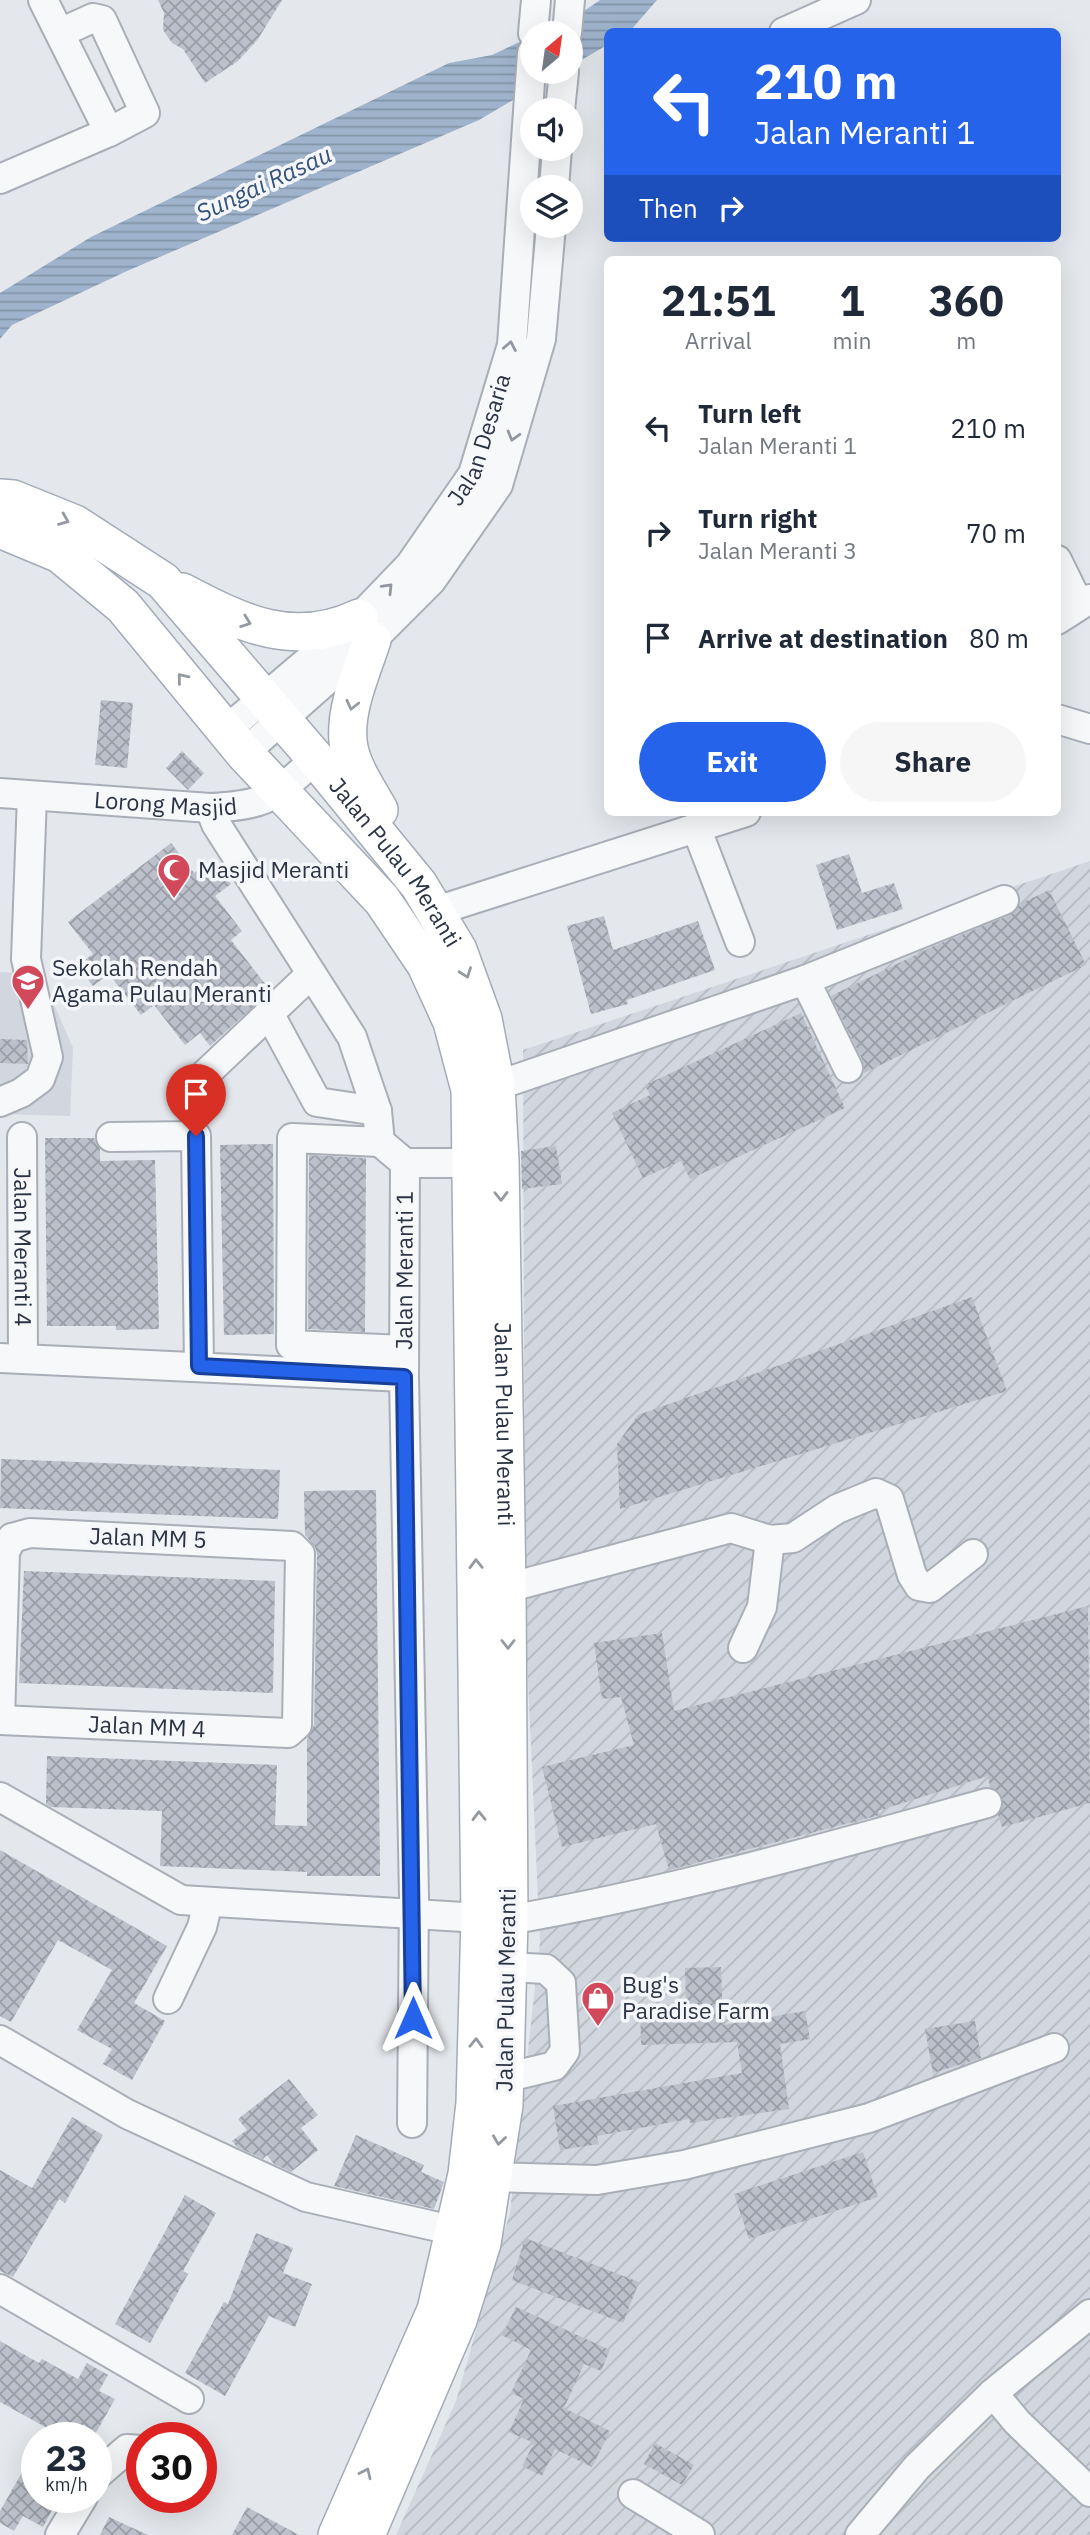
<!DOCTYPE html>
<style>
body{margin:0;font-family:"IBM Plex Sans",sans-serif;background:#f6f6f7;color:#1f2937;height:100vh;display:flex;flex-direction:column;font-size:26px;white-space:nowrap}
*{box-sizing:border-box;margin:0}
p{font-size:23px;color:#747a83}
.icon{flex:none;width:38px;height:38px;fill:none;stroke:currentColor;stroke-width:2;stroke-linecap:round;stroke-linejoin:round}
.map{position:relative;flex:1;overflow:hidden}
.drawer{position:absolute;left:604px;top:256px;width:457px;height:560px;display:flex;flex-direction:column;background:#fff;border-radius:10px;box-shadow:0 7px 28px #0002}
.drawer>*{flex:none}
.banner{position:absolute;left:604px;top:28px;width:457px;height:214px;border-radius:10px;box-shadow:0 7px 28px #0002;background:#2563eb;color:#fff;overflow:hidden}
.needle{width:46px;rotate:29deg}
.tools{position:absolute;left:520px;top:21px;display:grid;gap:14px}
.tools a{display:grid;place-items:center;width:63px;height:63px;border-radius:50%;background:#fff;box-shadow:0 7px 28px #0002;font-size:35px}
.speed{position:absolute;left:21px;top:2422px;display:flex;gap:14px;font-size:35px;font-weight:700;text-align:center}
.speed>*{display:grid;place-content:center;width:91px;height:91px;border-radius:50%;background:#fff;box-shadow:0 7px 28px #0002;line-height:1}
.speed small{font-size:18px;font-weight:400}
.speed .limit{border:10px solid #d22;background:#fff;color:#111}
.pin{position:absolute;display:grid;place-items:center;width:60px;height:60px;color:#fff;margin:-72px -30px;border-radius:50% 50% 50% 0;rotate:-45deg;box-shadow:0 0 7px #0007}
.pin .icon{rotate:45deg}
.me{position:absolute;width:77px;margin:-38px;rotate:0deg;stroke-linejoin:round;filter:drop-shadow(0 0 5px #0008)}
.turn{display:flex;align-items:center;gap:24px;height:147px;padding:0 35px;font-size:32px}
.turn .icon{width:91px;height:91px;stroke-width:2.5}
.turn b{display:block;font-size:49px;line-height:60px}
.then{display:flex;align-items:center;height:66px;padding:0 35px;background:#0003;gap:14px;font-size:26px}
.eta{display:flex;justify-content:space-evenly;align-items:center;height:119px;text-align:center}
.eta b{font-size:42px;font-weight:800;line-height:49px}
.cta{display:flex;gap:14px;margin-top:auto;padding:14px 35px}
.cta a{flex:1;height:80px;border-radius:42px;background:#2563eb;color:#fff;font-size:28px;font-weight:800;line-height:80px;text-align:center}
.cta a+a{background:#f6f6f7;color:#1f2937}
ul{padding:0;list-style:none}
li{display:flex;align-items:center;gap:21px;height:105px;padding:0 35px}
li div{flex:1}
li b{display:block;font-size:26px}
li em{font-style:normal}
.map>svg:first-child{display:block}
</style>
<div class="map">
<svg width="1090" height="2535" viewBox="0 0 1090 2535">
<defs>
<pattern id="industrial-furrows" width="10" height="10" patternUnits="userSpaceOnUse" patternTransform="scale(1.75)"><rect width="10" height="10" fill="#d2d6de"/><path d="M-1 1l2-2M0 10L10 0M9 11l2-2" fill="none" stroke="#b4b8c0"/></pattern>
<pattern id="water-rules" width="6" height="5" patternUnits="userSpaceOnUse" patternTransform="scale(1.75)"><rect width="6" height="5" fill="#9fb4cc"/><path d="M0 2.5h6" fill="none" stroke="#8293a7"/></pattern>
<pattern id="building-cross-hatch" width="8" height="8" patternUnits="userSpaceOnUse" patternTransform="scale(1.75)"><rect width="8" height="8" fill="#bbc0ca"/><path d="M0 0l8 8M0 8l8-8" fill="none" stroke="#989da6"/></pattern>
</defs>
<rect width="100%" height="100%" fill="#e4e7ec"/>
<!-- built -->
<path fill="#d2d6de" d="M0,972L41,974L73,1048L70,1116L0,1114Z"/>
<!-- industrial -->
<path fill="url(#industrial-furrows)" d="M1090,861V2535H396L456,2401L510,2212L540,1942L525,1615L523,1050Z"/>
<!-- water -->
<path fill="url(#water-rules)" d="M600,0H657L630,31L607,32V45L571,66L570,33H538L581,13Z
M532,36V72H561L479,120L127,271L12,325L0,339V293L91,237L449,63L492,55Z"/>
<!-- building -->
<path fill="url(#building-cross-hatch)" d="M158,0H282L258,39L238,61L205,83L183,49L172,43L163,30L164,13Z
M101,700L133,703L127,768L95,765Z
M182,751L204,773L188,790L166,768Z
M171,843L194,873L212,859L231,884L215,896L242,931L231,940L266,985L249,998L255,1005L210,1046L200,1033L185,1045L154,1005L141,1015L109,974L93,986L77,966L93,954L68,922Z
M849,854L862,893L894,883L903,909L837,930L816,865Z
M1049,890L1086,965L864,1073L863,1061L831,996L934,946L1010,915L1020,904Z
M604,916L613,950L698,921L715,970L627,1000L628,1004L591,1014L567,926Z
M801,1013L845,1108L690,1179L681,1161L643,1178L612,1113L650,1095L645,1085Z
M0,1039L27,1040L28,1064L0,1063Z
M45,1138H94L100,1149V1161L155,1160L159,1329L116,1330V1326H47Z
M273,1144L274,1334L224,1335L220,1145Z
M556,1146L562,1184L522,1189L521,1151Z
M309,1155L366,1158L365,1332L308,1329Z
M972,1297L1007,1391L620,1509L617,1444L638,1415Z
M1,1459L280,1470L278,1519L0,1508Z
M376,1490L380,1876H307V1872L160,1866L162,1811L51,1807L46,1804L47,1756L277,1765L275,1825L307,1826V1739L314,1725L317,1554L315,1547L305,1535L304,1491Z
M24,1571L275,1581L273,1693L19,1683Z
M1088,1606L1090,1803L1002,1827L998,1815L1003,1799L998,1791L990,1787L988,1776L878,1811L880,1815L669,1870L656,1824L562,1847L542,1767L634,1745L621,1697L602,1699L594,1643L662,1633L674,1711Z
M0,1850L167,1946L134,2003L165,2021L132,2080L103,2064L112,2049L77,2030L112,1970L58,1940L11,2022L0,2016Z
M721,1967L723,2025L805,2011L810,2039L780,2044L789,2109L690,2123L689,2119L597,2136L599,2144L560,2150L553,2106L742,2073L737,2042L641,2045L640,2006L686,2004L685,1968Z
M975,2021L981,2058L933,2073L925,2029Z
M289,2079L318,2115L301,2128L318,2150L291,2172L274,2164L267,2155L263,2159L237,2147L232,2141L247,2130L238,2119Z
M72,2117L103,2135L65,2203L59,2199L13,2277L0,2271V2170L32,2188Z
M356,2135L424,2165L421,2172L444,2182L434,2209L334,2186Z
M863,2152L878,2197L749,2239L734,2194Z
M185,2195L216,2213L183,2271L188,2274L150,2343L115,2324Z
M256,2233L293,2248L283,2273L312,2284L295,2327L269,2316L225,2396L185,2373L224,2302L228,2304Z
M525,2238L639,2282L623,2323L512,2280Z
M516,2307L610,2350L601,2371L584,2364L564,2408L610,2431L592,2467L555,2449L542,2476L522,2466L534,2443L509,2432L524,2399L511,2393L531,2350L502,2335Z
M0,2341L39,2363L42,2359L78,2379L87,2363L108,2375L99,2391L115,2399L93,2438H41L47,2428L0,2402Z
M655,2443L694,2465L682,2485L644,2464Z
M37,2446V2497H59L43,2527L23,2516L14,2531L0,2523V2511Z
M247,2507L299,2535H232Z
M109,2517L148,2535H100Z"/>
<g fill="none" stroke-linecap="round" stroke-linejoin="round">
<defs>
<g id="minor">
<path d="M784,32L856,0"/>
<path d="M60,33L93,18L102,20L145,113L109,132"/>
<path d="M533,33L536,0"/>
<path d="M567,33L570,0"/>
<path d="M560,110L564,72"/>
<path d="M0,179L109,132L43,0"/>
<path d="M554,187L557,149"/>
<path d="M1057,560L1079,605"/>
<path d="M1057,620L1090,599"/>
<path d="M1057,719L1090,729"/>
<path id="s1" d="M225,731L359,618L410,565L473,474L512,345L532,53"/>
<path d="M244,753L372,640L431,581L498,485L541,339L551,226"/>
<path id="s2" d="M0,793L210,808C270,805 272,797 316,759"/>
<path d="M210,808L216,824L352,1037L377,1111L380,1142L405,1163"/>
<path d="M697,830L740,942"/>
<path d="M436,911L746,812"/>
<path d="M805,980L848,1068"/>
<path d="M269,1013L317,1102L377,1111"/>
<path d="M198,1081L311,974"/>
<path d="M496,1086L805,980L1004,900"/>
<path d="M0,1102L21,1093L40,1079L48,1057L26,959L32,796"/>
<path id="s3" d="M22,1137L23,1359"/>
<path d="M111,1137L196,1136L199,1366"/>
<path d="M380,1142L292,1138L291,1345L404,1350"/>
<path id="s4" d="M0,1358L404,1377L405,1163H473"/>
<path d="M404,1377L414,1898L412,2123"/>
<path d="M507,1588L731,1528L770,1540L793,1538L837,1509L876,1493L889,1499L912,1575L919,1586L930,1588L973,1554"/>
<path d="M743,1648L762,1607L770,1540"/>
<path id="s5" d="M0,1720L288,1733L297,1725L300,1554L292,1546L30,1533L12,1538"/>
<path d="M0,1720L5,1552L12,1538"/>
<path d="M0,1797L181,1900L480,1918"/>
<path d="M509,1920C671,1892 828,1847 987,1803"/>
<path d="M168,1999L202,1927L208,1902"/>
<path d="M0,2040L127,2114L306,2197L456,2231"/>
<path d="M505,2078L554,2066L565,2051L561,1983L546,1969L508,1967"/>
<path d="M494,2177L597,2180L684,2165L869,2118L1054,2048"/>
<path d="M0,2289L189,2399"/>
<path d="M993,2393L1017,2422L1090,2492"/>
<path d="M96,2476L127,2449L142,2450"/>
<path d="M633,2494L700,2535"/>
<path d="M60,2535L83,2497"/>
<path d="M860,2535L917,2467L993,2393L1090,2314"/>
</g>
<g id="major">
<path id="s6" d="M0,498L13,499L75,524L163,581L316,759L419,885L458,950L483,1019L496,1086L500,1161L507,1588L509,1920L504,2105L482,2243L458,2320L366,2535"/>
<path d="M0,529L60,554L123,606L244,753L382,900L426,965L452,1022L470,1090L480,1918L475,2103L467,2174L436,2310L337,2535"/>
<path d="M182,592C241,623 293,649 359,618"/>
<path d="M372,640C362,671 345,707 348,741C350,765 368,790 379,810"/>
</g>
</defs>
<!-- minor casing -->
<use href="#minor" stroke="#a9aeb7" stroke-width="32"/>
<!-- major casing -->
<use href="#major" stroke="#a3abb8" stroke-width="40"/>
<!-- minor -->
<use href="#minor" stroke="#f7f8fa" stroke-width="28"/>
<!-- major -->
<use href="#major" stroke="#fff" stroke-width="37"/>
</g>
<!-- one-way arrows -->
<defs><path id="oneway-chevron" d="M-2-3.5L2.5 0L-2 3.5" fill="none" stroke-width="1.6" stroke-linecap="round" stroke-linejoin="round" transform="scale(1.75)"/></defs>
<g stroke="#9196a0">
<use href="#oneway-chevron" transform="translate(510 346) rotate(-79)"/>
<use href="#oneway-chevron" transform="translate(513 436) rotate(106)"/>
<use href="#oneway-chevron" transform="translate(388 588) rotate(-46)"/>
</g>
<g stroke="#959aa2">
<use href="#oneway-chevron" transform="translate(64 520) rotate(22)"/>
<use href="#oneway-chevron" transform="translate(246 622) rotate(20)"/>
<use href="#oneway-chevron" transform="translate(182 678) rotate(-129)"/>
<use href="#oneway-chevron" transform="translate(352 705) rotate(103)"/>
<use href="#oneway-chevron" transform="translate(466 973) rotate(70)"/>
<use href="#oneway-chevron" transform="translate(501 1196) rotate(89)"/>
<use href="#oneway-chevron" transform="translate(476 1564) rotate(-91)"/>
<use href="#oneway-chevron" transform="translate(508 1644) rotate(90)"/>
<use href="#oneway-chevron" transform="translate(479 1816) rotate(-91)"/>
<use href="#oneway-chevron" transform="translate(476 2043) rotate(-88)"/>
<use href="#oneway-chevron" transform="translate(499 2140) rotate(98)"/>
<use href="#oneway-chevron" transform="translate(366 2473) rotate(-65)"/>
</g>
<g fill="none" stroke-linecap="round" stroke-linejoin="round">
<defs>
<path id="route" d="M196,1136L199,1366L404,1377L413,2018"/>
</defs>
<!-- route casing -->
<use href="#route" stroke="#184099" stroke-width="18"/>
<!-- route -->
<use href="#route" stroke="#2563eb" stroke-width="12"/>
</g>
<!-- icons -->
<defs>
<symbol id="mosque-pin" viewBox="-11 -11 22 30"><path d="M0 17L-7.5 6A9.5 9.5 0 1 1 7.5 6Z" fill="#d1495b" stroke="#f4f6f9"/><path d="M3.5-4.9A6 6 0 1 0 3.5 4.9A5 5 0 1 1 3.5-4.9Z" fill="#fff"/></symbol>
<symbol id="school-pin" viewBox="-11 -11 22 30"><path d="M0 17L-7.5 6A9.5 9.5 0 1 1 7.5 6Z" fill="#d1495b" stroke="#f4f6f9"/><path d="M0-5L7-2L0 1L-7-2ZM-4 1L0 2.5L4 1V4Q0 6-4 4Z" fill="#fff"/></symbol>
<symbol id="shop-pin" viewBox="-11 -11 22 30"><path d="M0 17L-7.5 6A9.5 9.5 0 1 1 7.5 6Z" fill="#d1495b" stroke="#f4f6f9"/><path d="M-5-2.5h2.3a2.7 3.5 0 0 1 5.4 0H5L5.5 6h-11ZM-1.5-2.5h3a1.5 2.3 0 0 0-3 0Z" fill="#fff"/></symbol>
</defs>
<g fill-rule="evenodd">
<use href="#mosque-pin" x="155" y="851" width="38" height="52"/>
<use href="#school-pin" x="9" y="962" width="38" height="52"/>
<use href="#shop-pin" x="579" y="1979" width="38" height="52"/>
</g>
<g text-anchor="middle" stroke-width="7" stroke-linejoin="round" paint-order="stroke">
<!-- street labels -->
<g font-size="23" fill="#2b3445" stroke="#f4f6f9">
<text dy="8" stroke="none"><textPath href="#s1" startOffset="394">Jalan Desaria</textPath></text>
<text dy="8" stroke="none"><textPath href="#s2" startOffset="166">Lorong Masjid</textPath></text>
<text dy="8" stroke="none"><textPath href="#s6" startOffset="550">Jalan Pulau Meranti</textPath></text>
<text dy="8" stroke="none"><textPath href="#s3" startOffset="110">Jalan Meranti 4</textPath></text>
<text dy="8" stroke="none"><textPath href="#s4" startOffset="511">Jalan Meranti 1</textPath></text>
<text dy="8" stroke="none"><textPath href="#s6" startOffset="1138">Jalan Pulau Meranti</textPath></text>
<text transform="translate(148 1538) rotate(2)" y="8">Jalan MM 5</text>
<text dy="8" stroke="none"><textPath href="#s5" startOffset="147">Jalan MM 4</textPath></text>
<text transform="translate(506 1990) rotate(-89)" y="8">Jalan Pulau Meranti</text>
</g>
<!-- poi labels -->
<g font-size="23" fill="#2b3445" stroke="#f4f6f9" text-anchor="start">
<text x="198" y="878">Masjid Meranti</text>
<text x="52" y="976">Sekolah Rendah<tspan x="52" dy="26">Agama Pulau Meranti</tspan></text>
<text x="622" y="1993">Bug's<tspan x="622" dy="26">Paradise Farm</tspan></text>
</g>
<!-- water labels -->
<g font-size="24" font-style="italic" fill="#34527a" stroke="#f4f6f9">
<text transform="translate(264 184) rotate(-25)" y="8">Sungai Rasau</text>
</g>
</g>
</svg>
<div class="tools">
<a><svg class="needle" viewBox="-14 -14 28 28"><path d="M0-13l5 13h-10z" fill="#e53935"/><path d="M0 13l5-13h-10z" fill="#747a83"/></svg></a>
<a><svg class="icon" aria-label="sound" viewBox="0 0 24 24"><path d="M4 9h4l5-4v14l-5-4H4zM17 9q2 3 0 6"/></svg></a>
<a><svg class="icon" aria-label="layers" viewBox="0 0 24 24"><path d="M12 4l9 5-9 5-9-5zM3 14l9 5 9-5"/></svg></a>
</div>
<div class="speed"><div>23<small>km/h</small></div><div class="limit">30</div></div>
<div class="pin" style="left:196px;top:1136px;background:#d93025"><svg class="icon" aria-label="arrive" viewBox="0 0 24 24"><path d="M6 21V4h12l-3 4 3 4H6"/></svg></div>
<svg class="me" style="left:413px;top:2018px" viewBox="-20 -20 40 40"><path d="M0-17L14 15 0 8-14 15z" fill="#2563eb" stroke="#fff" stroke-width="4"/></svg>
<div class="banner">
<div class="turn"><svg class="icon" aria-label="left" viewBox="0 0 24 24"><path d="M17 20v-9H6M10 6l-5 5 5 5"/></svg><div><b>210 m</b>Jalan Meranti 1</div></div>
<div class="then">Then<svg class="icon" aria-label="right" viewBox="0 0 24 24"><path d="M7 20v-9h11M14 6l5 5-5 5"/></svg></div>
</div>
<section class="drawer">
<div class="eta">
<div><b>21:51</b><p>Arrival</p></div>
<div><b>1</b><p>min</p></div>
<div><b>360</b><p>m</p></div>
</div>
<ul>
<li><svg class="icon" aria-label="left" viewBox="0 0 24 24"><path d="M17 20v-9H6M10 6l-5 5 5 5"/></svg><div><b>Turn left</b><p>Jalan Meranti 1</p></div><em>210 m</em></li>
<li><svg class="icon" aria-label="right" viewBox="0 0 24 24"><path d="M7 20v-9h11M14 6l5 5-5 5"/></svg><div><b>Turn right</b><p>Jalan Meranti 3</p></div><em>70 m</em></li>
<li><svg class="icon" aria-label="arrive" viewBox="0 0 24 24"><path d="M6 21V4h12l-3 4 3 4H6"/></svg><div><b>Arrive at destination</b></div><em>80 m</em></li>
</ul>
<div class="cta"><a>Exit</a><a>Share</a></div>
</section>
</div>
